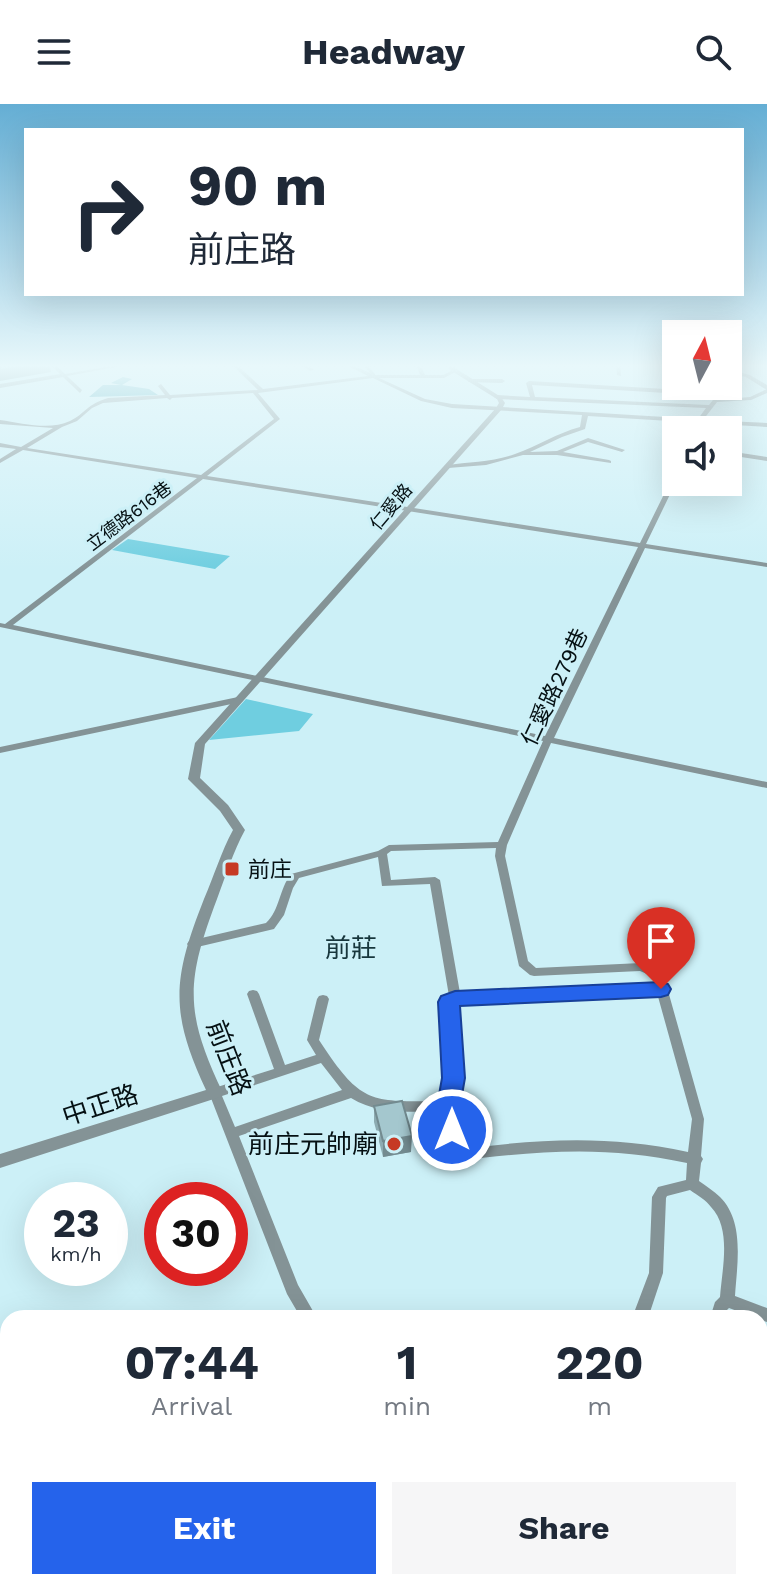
<!DOCTYPE html>
<meta charset="utf-8">
<style>
body{margin:0;font-family:"Work Sans","Noto Sans TC",sans-serif;background:#f6f6f7;color:#1f2937;height:100vh;display:flex;flex-direction:column;font-size:30px;white-space:nowrap}
*{box-sizing:border-box;margin:0}
p{font-size:26px;color:#747a83}
.icon{flex:none;width:44px;height:44px;fill:none;stroke:currentColor;stroke-width:2;stroke-linecap:round;stroke-linejoin:round}
.map{position:relative;flex:1;overflow:hidden}
.panel{position:absolute;left:0px;top:1206px;width:768px;height:280px;display:flex;flex-direction:column;background:#fff;border-radius:24px 24px 0 0;box-shadow:0 8px 32px #0002}
.panel>*{flex:none}
.banner{position:absolute;left:24px;top:24px;width:720px;height:168px;border-radius:0px;box-shadow:0 8px 32px #0002;background:#fff;color:#1f2937;overflow:hidden}
.needle{width:52px;rotate:7deg}
.controls{position:absolute;left:662px;top:216px;display:grid;gap:16px}
.controls a{display:grid;place-items:center;width:80px;height:80px;border-radius:0px;background:#fff;box-shadow:0 8px 32px #0002;font-size:40px}
.speed{position:absolute;left:24px;top:1078px;display:flex;gap:16px;font-size:40px;font-weight:700;text-align:center}
.speed>*{display:grid;place-content:center;width:104px;height:104px;border-radius:50%;background:#fff;box-shadow:0 8px 32px #0002;line-height:1}
.speed small{font-size:20px;font-weight:400}
.speed .limit{border:12px solid #d22;background:#fff;color:#111}
.pin{position:absolute;display:grid;place-items:center;width:68px;height:68px;color:#fff;margin:-82px -34px;border-radius:50% 50% 50% 0;rotate:-45deg;box-shadow:0 0 8px #0007}
.pin .icon{rotate:45deg}
.me{position:absolute;width:88px;margin:-44px;rotate:0deg;stroke-linejoin:round;filter:drop-shadow(0 0 6px #0008)}
.turn{display:flex;align-items:center;gap:28px;height:168px;padding:0 32px;font-size:36px}
.turn .icon{width:104px;height:104px;stroke-width:2.5}
.turn b{display:block;font-size:56px;line-height:68px}
.eta{display:flex;justify-content:space-evenly;align-items:center;height:136px;text-align:center}
.eta b{font-size:48px;font-weight:700;line-height:56px}
.action{display:flex;gap:16px;margin-top:auto;padding:16px 32px}
.action a{flex:1;height:92px;border-radius:0px;background:#2563eb;color:#fff;font-size:32px;font-weight:700;line-height:92px;text-align:center}
.action a+a{background:#f6f6f7;color:#1f2937}
header{display:flex;justify-content:space-between;align-items:center;height:104px;padding:0 32px;background:#fff;font-size:36px;font-weight:700}
.map>svg:first-child{display:block}
</style>
<header><svg class="icon" aria-label="menu" viewBox="0 0 24 24"><path d="M4 6h16M4 12h16M4 18h16"/></svg>Headway<svg class="icon" aria-label="search" viewBox="0 0 24 24"><circle cx="10" cy="10" r="6"/><path d="M15 15l6 6"/></svg></header>
<div class="map">
<svg width="767" height="1486" viewBox="0 0 767 1486">
<rect width="100%" height="100%" fill="#ccf0f7"/>
<!-- green -->
<path fill="#6fcee0" d="M128,435L230,452L215,465L112,446Z
M246,595L313,610L299,627L209,636Z"/>
<!-- water -->
<path fill="#3ea4b6" d="M123,273L132,275L122,281L149,285L158,291L89,293L103,281H121L111,279Z"/>
<g fill="none" stroke-linecap="round" stroke-linejoin="round">
<!-- minor -->
<path fill="#849396" fill-rule="evenodd" d="M50,260H55L65,270L122,260H133L67,272L82,286L80,289L63,273L0,284V280L60,270Z
M231,260H236L263,285L368,272L344,260H350L370,269L362,260H385L369,263L375,270V271H420L416,260H420L425,271H443L453,266L457,267L444,274H379L425,295L452,300L698,315L706,304L497,295L494,293L497,291L530,293L526,279L529,277L700,287L703,289L700,291L532,281L535,293L709,301L713,296L750,293L767,285V289L751,296L717,298L703,316L767,319V323L588,312L585,325L562,333L530,348L557,347L588,334L625,346L622,348L588,338L563,348L609,356L611,357V359L557,351H523L486,361L448,364L445,362L446,361C469,358 493,358 515,350C538,342 557,329 580,323L582,311L452,304L421,297L373,274L258,289L280,315L207,372L640,439L673,372L676,370V378L646,440L767,459V463L645,444L554,634L767,678V684L551,639L507,741L505,752L528,857L536,864L641,859L661,866L663,869L704,1015L701,1052L703,1055L701,1059L699,1077C706,1082 714,1087 720,1093C745,1118 737,1160 735,1192L767,1204V1218L760,1216V1214H756L729,1204L727,1206L726,1214H710L715,1198L720,1193C722,1165 732,1125 711,1103C706,1096 697,1091 690,1086L667,1092L666,1094L663,1169L648,1214H632L649,1169L652,1093L658,1083L686,1076L687,1059C605,1041 538,1047 455,1057L450,1055L448,1051L443,1007C411,1008 379,1011 351,994L239,1032L298,1181L317,1214H301L287,1190L209,989L211,985L274,965L247,890L249,887L253,886L257,887L259,890L285,961L316,951L307,936L317,895L319,892L323,891L327,892L329,895L319,936C361,1000 369,998 443,997L447,974L442,904L445,895L449,892L430,780L382,782L378,753L299,774L293,784L284,811L274,825L193,844L189,843L187,840L189,837L193,836L266,819C280,806 279,785 291,770L378,747L389,741L498,738L543,637L0,523V519L5,520L197,374L23,346L0,359V355L16,345L0,343V339L21,343L53,324L0,320V316C22,319 49,327 70,317C86,309 87,300 108,294L165,291L158,282L161,280L170,291L258,286ZM253,289L274,315L201,371L27,344L62,323L77,317L92,304L103,299L167,294L170,296L172,294ZM203,375L638,443L545,632L13,521ZM496,744L495,752L519,862L530,871L534,872L640,867L652,872L655,881L460,889L440,776L435,773L391,776L387,750L391,747ZM657,889L692,1015L688,1048C608,1031 542,1035 461,1045L455,1002L459,974L454,900L457,898ZM321,959L342,986L235,1023L222,992Z
M300,260H306L314,266L310,267Z
M616,260H620L621,272L617,271Z
M739,260H743L740,268L738,269L736,268Z
M470,275H502L505,277L502,279L468,278Z
M728,347L767,353V357L728,351Z
M238,593L242,596L241,598L0,649V643Z
M8,1289V1305L0,1308V1292Z
M520,1478H538L539,1486H521Z
M540,1478H561L565,1486H544Z
M663,1478H681V1486H663Z"/>
<!-- tertiary -->
<path fill="#849396" fill-rule="evenodd" d="M447,260H453L455,264L501,293L505,299L502,305L205,640L200,674L228,701L245,726C233,748 226,771 217,795C186,877 184,908 223,989L220,993L0,1064V1050L206,986C169,907 173,874 204,795C214,772 221,748 233,726L220,707L188,675L195,639L496,304L499,299L497,295L450,266Z
M651,260H676V264L654,262Z
M728,265L750,271L767,281V286L746,273L728,269Z"/>
</g>
<!-- wall -->
<path fill="#8dabb1" d="M374,1002L411,1048L383,1053L374,1018Z"/>
<!-- shaded-wall -->
<path fill="#738b90" d="M35,260H50L51,268L0,277V266Z
M412,1032L411,1048L383,1053V1037Z"/>
<!-- building -->
<path fill="#a4c7ce" stroke="#738b90" stroke-width="2" d="M0,260H35L0,266Z
M402,997L412,1032L383,1037L374,1002Z"/>
<!-- sky -->
<linearGradient id="sky" x2="0" y2="1"><stop stop-color="#64aed4"/><stop offset="0.56" stop-color="#e8f8fb"/><stop offset="1" stop-color="#e8f8fb" stop-opacity="0"/></linearGradient>
<rect width="767" height="468" fill="url(#sky)"/>
<!-- route -->
<path fill="#2563eb" stroke="#184099" stroke-width="2" d="M661,878L668,880L671,885L668,891L661,893L460,902L465,974L460,1002L464,1026L460,1033L452,1036L444,1033L437,1002L442,974L438,898L441,892L455,887Z"/>
<!-- markers -->
<g fill="#c63a24" stroke="#ccf0f7" stroke-width="3">
<rect x="224" y="757" width="16" height="16" rx="4"/>
<circle cx="394" cy="1040" r="8"/>
</g>
<g text-anchor="middle" stroke-width="6" stroke-linejoin="round" paint-order="stroke">
<!-- far-street labels -->
<g font-size="18" fill="#051013" stroke="#ccf0f7">
<text transform="translate(391 403) rotate(-50)" y="6">仁愛路</text>
<text transform="translate(129 412) rotate(-37)" y="6">立德路616巷</text>
</g>
<!-- street labels -->
<g font-size="22" fill="#051013" stroke="#ccf0f7">
<text transform="translate(554 583) rotate(-65)" y="8">仁愛路279巷</text>
</g>
<!-- poi labels -->
<g font-size="22" fill="#051013" stroke="#ccf0f7" text-anchor="start">
<text x="248" y="773">前庄</text>
</g>
<!-- quarter labels -->
<g font-size="26" fill="#17363c" stroke="#ccf0f7">
<text x="351" y="853">前莊</text>
</g>
<!-- near-street labels -->
<g font-size="26" fill="#051013" stroke="#ccf0f7">
<text transform="translate(229 954) rotate(69)" y="9">前庄路</text>
<text transform="translate(100 1001) rotate(-18)" y="9">中正路</text>
</g>
<!-- near-poi labels -->
<g font-size="26" fill="#051013" stroke="#ccf0f7" text-anchor="end">
<text x="378" y="1049">前庄元帥廟</text>
</g>
</g>
</svg>
<div class="controls">
<a><svg class="needle" viewBox="-14 -14 28 28"><path d="M0-13l5 13h-10z" fill="#e53935"/><path d="M0 13l5-13h-10z" fill="#747a83"/></svg></a>
<a><svg class="icon" aria-label="sound" viewBox="0 0 24 24"><path d="M4 9h4l5-4v14l-5-4H4zM17 9q2 3 0 6"/></svg></a>
</div>
<div class="speed"><div>23<small>km/h</small></div><div class="limit">30</div></div>
<div class="pin" style="left:661px;top:885px;background:#d93025"><svg class="icon" aria-label="arrive" viewBox="0 0 24 24"><path d="M6 21V4h12l-3 4 3 4H6"/></svg></div>
<svg class="me" style="left:452px;top:1026px" viewBox="-20 -20 40 40"><circle r="17" fill="#2563eb" stroke="#fff" stroke-width="3"/><path d="M0-11L8 9 0 5-8 9z" fill="#fff"/></svg>
<div class="banner">
<div class="turn"><svg class="icon" aria-label="right" viewBox="0 0 24 24"><path d="M7 20v-9h11M14 6l5 5-5 5"/></svg><div><b>90 m</b>前庄路</div></div>
</div>
<section class="panel">
<div class="eta">
<div><b>07:44</b><p>Arrival</p></div>
<div><b>1</b><p>min</p></div>
<div><b>220</b><p>m</p></div>
</div>
<div class="action"><a>Exit</a><a>Share</a></div>
</section>
</div>
